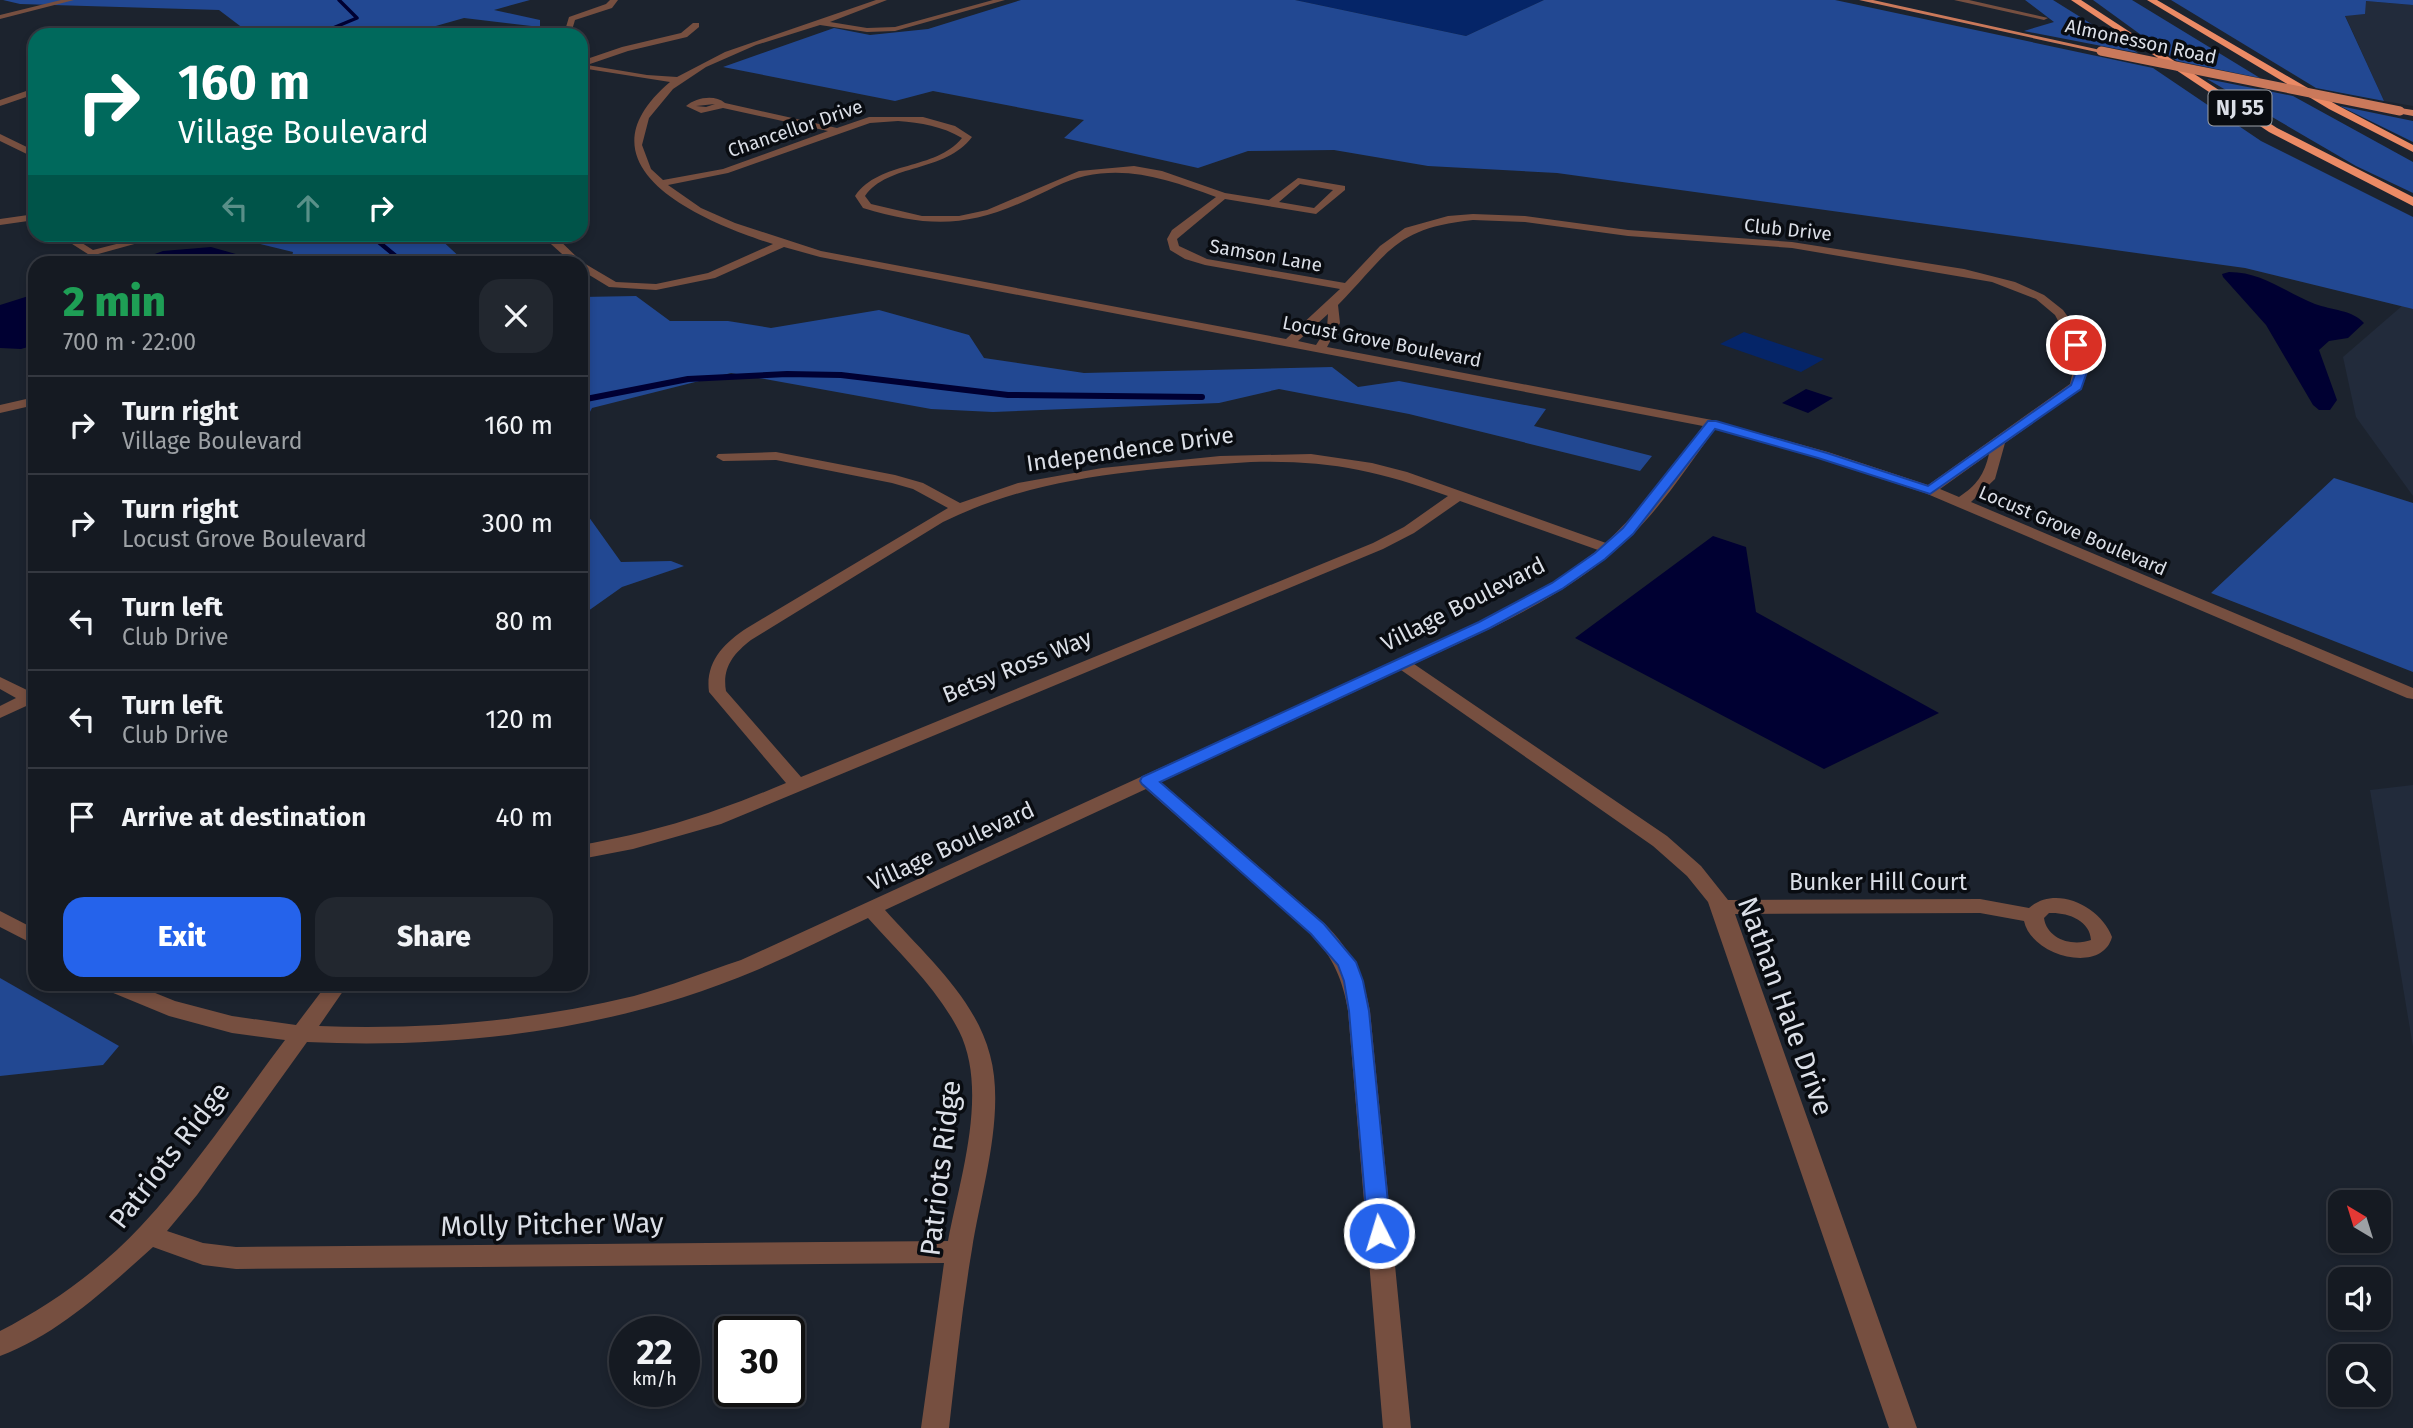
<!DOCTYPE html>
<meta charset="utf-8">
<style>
body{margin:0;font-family:"Fira Sans",sans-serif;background:#22272f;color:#f1f3f6;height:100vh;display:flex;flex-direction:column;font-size:26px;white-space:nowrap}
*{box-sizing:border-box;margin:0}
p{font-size:23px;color:#9da1a5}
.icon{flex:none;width:38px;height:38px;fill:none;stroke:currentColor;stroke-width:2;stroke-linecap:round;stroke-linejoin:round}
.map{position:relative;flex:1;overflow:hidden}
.details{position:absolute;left:28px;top:256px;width:560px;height:735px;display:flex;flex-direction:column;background:#151a22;border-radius:21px;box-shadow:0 4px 10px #0003,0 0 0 2px #343840}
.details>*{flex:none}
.banner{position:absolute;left:28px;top:28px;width:560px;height:214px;border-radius:21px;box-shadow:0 4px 10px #0003,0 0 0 2px #343840;background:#00695c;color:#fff;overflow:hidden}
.needle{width:46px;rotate:322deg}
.controls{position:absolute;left:2328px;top:1190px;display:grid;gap:14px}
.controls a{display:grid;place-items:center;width:63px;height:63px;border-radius:14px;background:#151a22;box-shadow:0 4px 10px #0003,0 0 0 2px #343840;font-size:35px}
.speed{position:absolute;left:609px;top:1316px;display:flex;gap:14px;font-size:35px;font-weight:700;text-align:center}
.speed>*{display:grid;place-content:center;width:91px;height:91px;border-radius:50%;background:#151a22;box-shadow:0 4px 10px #0003,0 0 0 2px #343840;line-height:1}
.speed small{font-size:18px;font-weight:400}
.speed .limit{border:4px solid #111;border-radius:10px;background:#fff;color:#111}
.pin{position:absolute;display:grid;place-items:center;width:60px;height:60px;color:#fff;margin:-30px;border:4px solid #fff;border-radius:50%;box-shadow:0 2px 7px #0007}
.me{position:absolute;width:77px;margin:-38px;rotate:355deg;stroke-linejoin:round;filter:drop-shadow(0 0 5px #0008)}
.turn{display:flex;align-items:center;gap:24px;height:147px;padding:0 35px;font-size:32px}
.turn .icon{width:91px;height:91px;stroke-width:2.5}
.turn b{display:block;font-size:49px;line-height:60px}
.lanes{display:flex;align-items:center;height:66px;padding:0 35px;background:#0003;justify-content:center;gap:35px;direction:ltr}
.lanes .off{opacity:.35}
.round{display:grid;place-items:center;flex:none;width:74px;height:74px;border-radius:21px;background:#22272f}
.head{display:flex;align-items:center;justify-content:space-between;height:119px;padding:0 35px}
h1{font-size:42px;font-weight:800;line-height:52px;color:#1e9e55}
.button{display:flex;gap:14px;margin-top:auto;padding:14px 35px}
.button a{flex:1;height:80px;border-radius:21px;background:#2563eb;color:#fff;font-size:28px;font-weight:800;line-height:80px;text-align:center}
.button a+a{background:#22272f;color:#f1f3f6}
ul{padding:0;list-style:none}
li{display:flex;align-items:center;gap:21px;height:98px;padding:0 35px;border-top:2px solid #343840}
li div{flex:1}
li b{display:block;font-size:26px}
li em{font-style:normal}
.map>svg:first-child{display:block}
</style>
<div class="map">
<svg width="2413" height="1428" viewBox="0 0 2413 1428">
<rect width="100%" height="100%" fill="#1c232e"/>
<!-- built -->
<path fill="#222b3b" d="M2365,1L2413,5V106L2384,101L2345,15L2365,14Z
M2402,306L2413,309V496L2356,417L2343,357Z
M2413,785V1047L2370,790Z"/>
<!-- green -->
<path fill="#052568" d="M1295,0H1544L1466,36Z
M1744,332L1824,359L1801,372L1720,344Z"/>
<!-- forest -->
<path fill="#224892" d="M3,0H530L494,10L540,20V27L464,18L404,35H252L219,10L20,4Z
M1021,0H1295L1466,36L1544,0H1835L2153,68L2261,141L2413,217V309L2245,268L1557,173L1428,166L1334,150L1248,151L1198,168L1064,138L1084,120L933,91L895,101L723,67L834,28L870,35L928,29Z
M2025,0H2053L2138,53L2024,31L2054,22Z
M2093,0H2132L2260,78L2177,61Z
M2171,0H2413V5L2366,1L2365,14L2345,16L2384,101L2316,88Z
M2207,79L2293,96L2413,162V193L2356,166Z
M2340,106L2413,121V142Z
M223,235H436L465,262H291L293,252Z
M636,296L670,321H728L771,328L879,310L969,335L984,358L1084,373L1332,367L1358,387L1399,381L1546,409L1534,426L1652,456L1640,471L1409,414L1279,389L1219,403L993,412L931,409L731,373L592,408L581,429V297Z
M2334,478L2413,503V672L2211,593Z
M581,506L621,562L671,561L684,566L622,587L581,616Z
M0,978L119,1046L103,1065L0,1076Z"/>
<!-- water -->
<path fill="#000032" d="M211,247L257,260L258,262H133L163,251Z
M2229,272C2262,272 2285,292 2315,304C2331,310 2353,310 2364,323L2348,338L2329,341L2319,350L2337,400L2330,410H2319L2313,405L2266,325L2223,277L2222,274Z
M35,294V345L21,349L0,348V305Z
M1806,389L1833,398L1808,413L1782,403Z
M1713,536L1746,547L1756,612L1939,713L1824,769L1575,638Z"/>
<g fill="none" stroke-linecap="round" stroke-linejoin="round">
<!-- stream-far2 -->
<path stroke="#000032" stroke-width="3.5" d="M316,35L357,18L339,0"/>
<!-- stream-far1 -->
<path stroke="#000032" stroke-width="4.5" d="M369,234L403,262"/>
<!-- stream -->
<path stroke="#000032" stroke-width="6" d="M581,400L688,379L787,374L841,375L1008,395L1202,397"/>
<!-- minor -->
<path fill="#764f40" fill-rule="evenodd" d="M61,0H74L0,19V15Z
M610,0H618L612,8L575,20L572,30L562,35H552L566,27L569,17L606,4Z
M876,0H887L830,22L867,28L895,27L993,0H1005L895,31L867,32L820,25L756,45L706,67L673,89L649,118L642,145L651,169L663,180L723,169L828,131L723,108L701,113L686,106C696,98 714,94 725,103L837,128L869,117H923L955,126L972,137C945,173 888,163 865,196L871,204L922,216H959L987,210L1079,171L1134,166L1162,171L1225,193L1269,200L1298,178L1345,186V190L1316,214L1225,199L1177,239L1179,246L1207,259L1345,283L1380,246L1405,228L1448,216L1473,214L1525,216L1628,230L1792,242L1964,269L2015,282L2044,295L2063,310L2073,324L2085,349L2086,374L2081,389L2005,443L1995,479L1971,502L2413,688V699L2407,698L1925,493L1818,458L1715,429C1689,465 1664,503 1633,534C1572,595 1491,628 1414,664L1667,836L1701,866L1728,900L1980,899L2029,908C2056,884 2101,907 2112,937C2102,975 2031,956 2024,921L1980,913L1735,914L1917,1428H1889L1708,902L1687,876L1653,846L1401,670L1161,782L1325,924C1350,949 1364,976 1370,1011L1411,1428H1383L1348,1011C1343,980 1333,957 1311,934L1146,789L885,910C923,953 975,997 990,1055C1006,1113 981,1191 972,1249C962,1308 956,1368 949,1428H921L944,1263L236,1269L203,1265L153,1247C107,1288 59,1334 0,1356V1331C51,1305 102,1268 141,1226C194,1169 238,1102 285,1040L232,1033L169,1016L106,990L104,984H133L175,1001L232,1016L296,1025L327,984H348L319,1026C425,1030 531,1021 634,996C670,986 705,972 741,960L1479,622L1555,581L1598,550L1460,501L1414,533L1383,549L721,824L633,849L581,859V845C657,832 715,813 786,783L709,692C705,662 724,643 747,628L948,508L913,489L892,483L776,460L723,461L716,457L718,454L776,452L895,475L923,483L960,503L1018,483L1102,468L1220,456L1311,454L1372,463L1407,472L1606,543L1646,502L1703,426L820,257L784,247L715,278L656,290L609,287L581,270V262H571L542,236L541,234H553L582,262L616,282L656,284L708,273L773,244C702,222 571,166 670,82L581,68V61L622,47L681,33L693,23H699V27L687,37L628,51L587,65L647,75L677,77L725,52ZM715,104L706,107L696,106ZM898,121C921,123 942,126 962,138C935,171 880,160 855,196L863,208C927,227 965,228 1025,201C1044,193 1065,180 1085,176C1132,166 1172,181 1216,197L1172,230L1167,239L1170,250L1185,259L1205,265L1340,289L1286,339L821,251L735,223L701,208L668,185L728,173L870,123ZM1300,184L1333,190L1314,208L1279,202ZM1473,220L1525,222L1628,236L1792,248L1992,282L2036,299L2055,315L2073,349L2075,362L2070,384L1928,485L1828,452L1712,420L1327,347L1340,323L1338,305C1389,253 1394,228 1473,220ZM1328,314L1327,328L1316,345L1298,341ZM1989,454C1984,475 1977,485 1959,497L1940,489ZM1251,462C1328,460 1375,470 1448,496L1404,527L1373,543L801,777L726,691C722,668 733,654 751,640L943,522C1038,475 1146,469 1251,462ZM2049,913C2067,912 2090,920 2091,940C2072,947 2047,939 2044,918ZM868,918C900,954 937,988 959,1031C989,1091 960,1178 948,1241L236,1247L203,1243L167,1231L197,1195L307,1042C460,1049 615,1030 757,970C795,954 831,935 868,918Z
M1954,0H1969L2048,18L2044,20Z
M35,88V94L0,106V100Z
M0,134L35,151V158L0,141Z
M35,214V220L0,225V219Z
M83,234H99L82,243L93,250L124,242L111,234H125L138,243L91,256L69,242Z
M35,397V405L0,413V405Z
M0,677L29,691L35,690V702L0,718V706L16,698L0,689Z
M0,911L35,929V945L0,927Z"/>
<!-- major -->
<path fill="#ca795b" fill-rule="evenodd" d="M1859,0H1873L2105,51L2101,53Z
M2400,108L2413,110V116L2397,113V109Z"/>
<!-- highway -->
<path fill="#eb8a65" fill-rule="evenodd" d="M2071,0H2081L2277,128L2413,197V206L2269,132Z
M2147,0H2157L2337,105L2413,145V152L2329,109Z"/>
<!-- major-bridge -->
<path stroke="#ca795b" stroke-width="9" d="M2101,51L2400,111"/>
</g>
<!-- route -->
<path fill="#2563eb" stroke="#184099" stroke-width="2" d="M2076,342L2081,345L2088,369L2081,389L1930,494L1818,458L1715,429L1633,534L1605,559L1562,589L1490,628L1160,782L1324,924L1356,962L1363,981L1369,1011L1391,1233L1387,1240L1379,1243L1371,1240L1368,1233L1349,1011L1344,981L1338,965L1311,934L1142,784L1140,781L1142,777L1479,622L1552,583L1595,553L1623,528L1708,421H1716L1827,453L1928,486L2071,385L2077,369L2070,345Z"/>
<g text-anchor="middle" stroke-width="7" stroke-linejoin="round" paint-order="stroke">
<!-- far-street labels -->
<g font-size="19" fill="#dbdfe7" stroke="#090c11">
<text transform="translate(2141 41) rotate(12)" y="7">Almonesson Road</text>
<text transform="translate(795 128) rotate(-19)" y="7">Chancellor Drive</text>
<text transform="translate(1788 229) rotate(6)" y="7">Club Drive</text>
<text transform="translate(1266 255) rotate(10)" y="7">Samson Lane</text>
<text transform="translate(1382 341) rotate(11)" y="7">Locust Grove Boulevard</text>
<text transform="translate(2073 530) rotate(23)" y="7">Locust Grove Boulevard</text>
</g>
<!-- shield labels -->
<rect fill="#090c11" stroke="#9ca0a7" stroke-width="2" x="2208.5" y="90.5" width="63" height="35" rx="5"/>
<g font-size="21" font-weight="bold" fill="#dbdfe7">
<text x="2240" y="115">NJ 55</text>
</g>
<!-- street labels -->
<g font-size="23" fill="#dbdfe7" stroke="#090c11">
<text transform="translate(1130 449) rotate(-8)" y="8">Independence Drive</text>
<text transform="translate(1463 604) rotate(-27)" y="8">Village Boulevard</text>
<text transform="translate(1017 666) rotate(-22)" y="8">Betsy Ross Way</text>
<text transform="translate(951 846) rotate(-25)" y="8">Village Boulevard</text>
<text x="1878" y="890">Bunker Hill Court</text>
</g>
<!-- near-street labels -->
<g font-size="28" fill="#dbdfe7" stroke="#090c11">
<text transform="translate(1786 1006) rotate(70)" y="10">Nathan Hale Drive</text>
<text transform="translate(169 1155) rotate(-52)" y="10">Patriots Ridge</text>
<text transform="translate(940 1168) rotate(-83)" y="10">Patriots Ridge</text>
<text transform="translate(552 1224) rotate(-1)" y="10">Molly Pitcher Way</text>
</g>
</g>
</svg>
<div class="controls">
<a><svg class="needle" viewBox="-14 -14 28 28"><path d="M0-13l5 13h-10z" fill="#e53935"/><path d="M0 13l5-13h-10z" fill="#9da1a5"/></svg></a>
<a><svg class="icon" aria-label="sound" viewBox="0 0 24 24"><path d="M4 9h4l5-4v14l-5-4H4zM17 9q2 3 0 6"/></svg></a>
<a><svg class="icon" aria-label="search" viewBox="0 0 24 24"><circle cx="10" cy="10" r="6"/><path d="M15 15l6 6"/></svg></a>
</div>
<div class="speed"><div>22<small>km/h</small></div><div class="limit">30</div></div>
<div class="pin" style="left:2076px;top:345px;background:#d93025"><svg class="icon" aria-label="arrive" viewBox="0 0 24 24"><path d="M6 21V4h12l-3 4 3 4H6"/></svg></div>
<svg class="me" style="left:1379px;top:1233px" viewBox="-20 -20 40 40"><circle r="17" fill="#2563eb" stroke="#fff" stroke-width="3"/><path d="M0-11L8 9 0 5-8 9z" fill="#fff"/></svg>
<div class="banner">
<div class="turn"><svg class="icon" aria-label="right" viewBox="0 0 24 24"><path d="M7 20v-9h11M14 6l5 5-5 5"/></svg><div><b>160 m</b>Village Boulevard</div></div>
<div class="lanes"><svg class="icon off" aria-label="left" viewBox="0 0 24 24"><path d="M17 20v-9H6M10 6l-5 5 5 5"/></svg><svg class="icon off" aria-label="ahead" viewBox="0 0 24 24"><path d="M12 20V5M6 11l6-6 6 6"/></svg><svg class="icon" aria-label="right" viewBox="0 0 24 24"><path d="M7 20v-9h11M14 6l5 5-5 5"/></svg></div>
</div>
<section class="details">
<div class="head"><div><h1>2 min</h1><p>700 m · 22:00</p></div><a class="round"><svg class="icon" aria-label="close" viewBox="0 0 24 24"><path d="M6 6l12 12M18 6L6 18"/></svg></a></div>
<ul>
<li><svg class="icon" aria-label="right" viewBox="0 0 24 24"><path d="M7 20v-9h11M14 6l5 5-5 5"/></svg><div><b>Turn right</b><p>Village Boulevard</p></div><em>160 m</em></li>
<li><svg class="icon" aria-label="right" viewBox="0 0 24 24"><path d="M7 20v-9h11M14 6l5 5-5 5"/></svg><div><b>Turn right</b><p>Locust Grove Boulevard</p></div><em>300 m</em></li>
<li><svg class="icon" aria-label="left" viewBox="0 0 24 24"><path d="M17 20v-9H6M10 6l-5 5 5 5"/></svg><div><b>Turn left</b><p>Club Drive</p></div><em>80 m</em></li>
<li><svg class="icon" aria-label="left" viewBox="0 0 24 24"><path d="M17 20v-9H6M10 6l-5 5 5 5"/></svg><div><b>Turn left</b><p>Club Drive</p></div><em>120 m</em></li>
<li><svg class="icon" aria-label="arrive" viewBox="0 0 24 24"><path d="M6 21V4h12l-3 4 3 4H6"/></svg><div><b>Arrive at destination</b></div><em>40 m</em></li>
</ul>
<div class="button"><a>Exit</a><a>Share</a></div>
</section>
</div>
